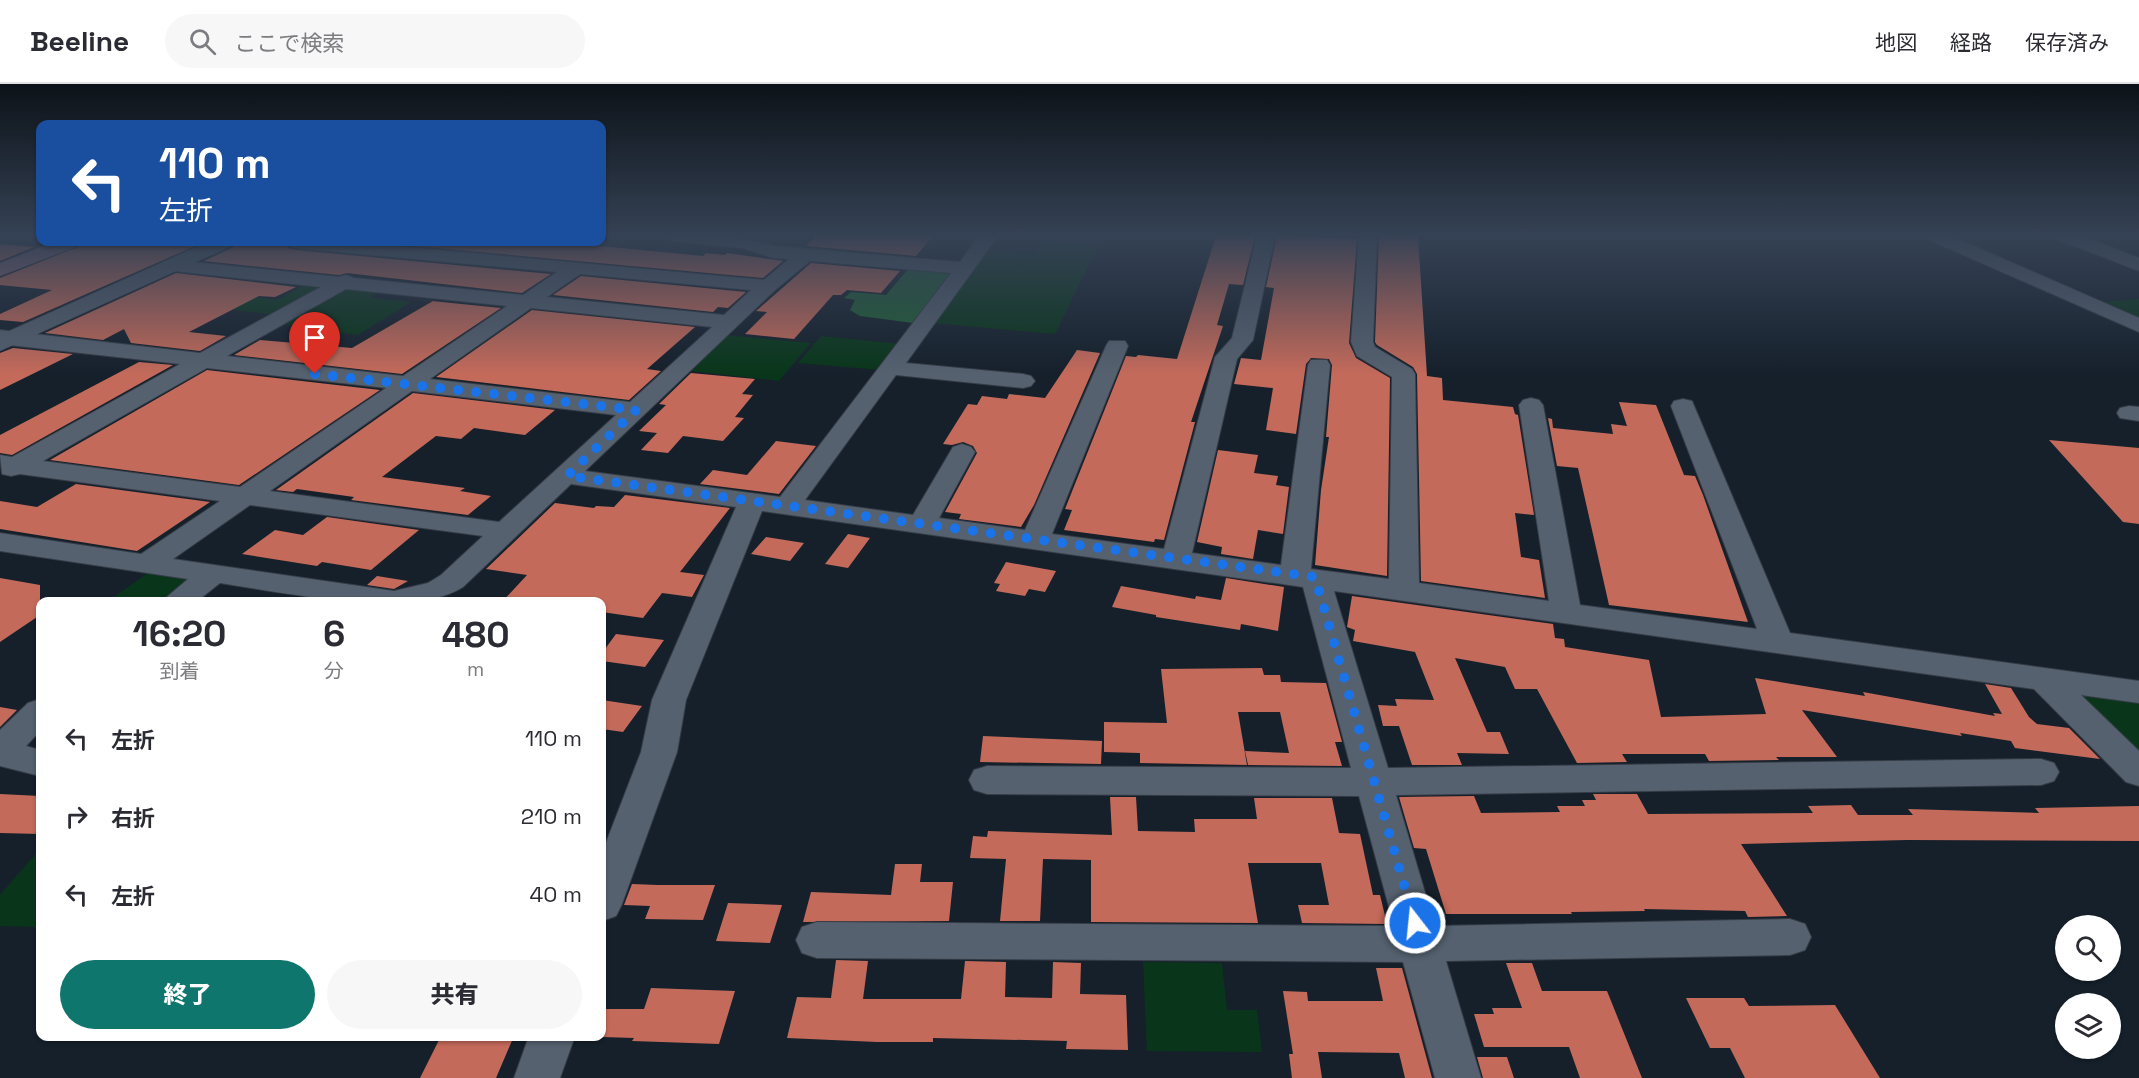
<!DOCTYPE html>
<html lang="ja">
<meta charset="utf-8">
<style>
body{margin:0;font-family:"Space Grotesk","Noto Sans JP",sans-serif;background:#f7f7f7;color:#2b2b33;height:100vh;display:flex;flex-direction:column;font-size:22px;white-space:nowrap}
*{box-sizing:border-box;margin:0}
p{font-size:20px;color:#7c7c81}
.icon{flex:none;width:33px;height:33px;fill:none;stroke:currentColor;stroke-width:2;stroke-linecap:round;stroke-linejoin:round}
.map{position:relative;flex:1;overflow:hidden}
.side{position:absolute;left:36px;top:513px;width:570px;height:444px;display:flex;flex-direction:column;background:#fff;border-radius:12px;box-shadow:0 2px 4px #0004}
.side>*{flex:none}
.top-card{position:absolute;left:36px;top:36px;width:570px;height:126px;border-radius:12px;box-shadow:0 2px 4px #0004;background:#1a4fa0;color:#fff;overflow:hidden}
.fabs{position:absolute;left:2055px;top:831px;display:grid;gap:12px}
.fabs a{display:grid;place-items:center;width:66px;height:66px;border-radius:50%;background:#fff;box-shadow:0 2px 4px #0004;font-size:30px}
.pin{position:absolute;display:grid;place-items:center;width:51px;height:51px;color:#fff;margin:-62px -26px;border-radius:50% 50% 50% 0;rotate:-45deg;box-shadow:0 0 6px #0007}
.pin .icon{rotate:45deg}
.me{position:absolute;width:66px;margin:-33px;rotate:344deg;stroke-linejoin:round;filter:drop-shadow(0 0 4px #0008)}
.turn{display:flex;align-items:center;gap:21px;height:126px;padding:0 24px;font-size:27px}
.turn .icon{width:78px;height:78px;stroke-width:2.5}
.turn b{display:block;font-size:42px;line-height:51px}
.eta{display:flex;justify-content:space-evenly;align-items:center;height:102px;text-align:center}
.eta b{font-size:36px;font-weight:800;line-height:42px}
.primary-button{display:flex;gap:12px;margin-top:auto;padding:12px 24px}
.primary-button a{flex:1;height:69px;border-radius:36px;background:#0f766e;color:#fff;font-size:24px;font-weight:800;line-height:69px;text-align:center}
.primary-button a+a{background:#f7f7f7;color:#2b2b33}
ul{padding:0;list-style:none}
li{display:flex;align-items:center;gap:18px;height:78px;padding:0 24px}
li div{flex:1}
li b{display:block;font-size:22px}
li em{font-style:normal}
header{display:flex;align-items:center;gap:36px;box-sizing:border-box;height:84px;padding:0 30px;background:#fff;border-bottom:2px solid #e1e1e2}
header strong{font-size:28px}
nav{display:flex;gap:33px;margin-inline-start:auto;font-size:21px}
.search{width:420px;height:54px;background:#f7f7f7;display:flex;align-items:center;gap:15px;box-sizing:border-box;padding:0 21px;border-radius:33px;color:#7c7c81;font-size:22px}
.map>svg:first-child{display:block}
</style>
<header>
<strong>Beeline</strong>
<div class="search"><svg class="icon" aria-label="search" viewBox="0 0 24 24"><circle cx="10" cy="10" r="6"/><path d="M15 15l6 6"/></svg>ここで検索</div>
<nav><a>地図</a><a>経路</a><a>保存済み</a></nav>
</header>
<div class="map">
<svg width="2139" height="994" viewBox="0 0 2139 994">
<rect width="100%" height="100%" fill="#15202b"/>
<!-- green -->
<path fill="#09361a" d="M1045,157L1099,161L1055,250L933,239L984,167L1034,171Z
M308,199L332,202L277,231L194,221L219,209L277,216Z
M344,202L382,206L370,214L411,218L358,251L277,240Z
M2139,215V234L2102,218Z
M726,251L811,259L779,297L690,287Z
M821,252L901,260L881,286L798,279Z
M148,489L195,495L165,517L107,518Z
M2081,610L2139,620V673Z
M40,765V843L0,842V811Z
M1143,878L1222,879L1227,926H1257L1262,968L1147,967Z"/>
<!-- forest -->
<path fill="#205f35" d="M910,183L954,187L913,239L860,232L850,226L855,216L844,214L851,208L886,211Z"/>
<!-- building -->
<path fill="#c46a5a" d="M817,152H933L916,172L806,162Z
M1216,152H1255L1243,201L1229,200L1217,241L1223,242L1191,338H1195L1164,456L1155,455L1154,458L1064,446L1072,426L1065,425L1126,272L1136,273L1138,271L1177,275Z
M1277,152L1357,155L1349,259L1356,274L1390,294L1387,492L1315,481L1321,406L1329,353H1326L1332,281L1329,275L1311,274L1306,280L1296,350L1266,346L1273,304L1234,300L1241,274L1261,276L1274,204L1266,203Z
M1379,152H1418L1427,292L1442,294L1443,316L1513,323L1515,330L1518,331L1534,431L1515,429L1521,473L1539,476L1545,514L1421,497L1417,290L1413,283L1377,261L1375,258Z
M90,158H204L23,238L0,236V230L52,206L0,201V194Z
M236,158H285L288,164L296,166L551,190L522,209L347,189L339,191L204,177L232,164Z
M370,158H607L600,162L703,172L706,169L725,171L727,169L783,177L763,194Z
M0,160L34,163L0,177Z
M811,179L900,187L881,209L847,206L841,211H833L794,255L745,250L767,228L756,227Z
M176,189L296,203L275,213L259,212L189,248L226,252L200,267L131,259L124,245L103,256L45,249Z
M581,192L746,208L728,224L718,223L713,228L553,211Z
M402,214L501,224L402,290L234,271L260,256L352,264L433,217Z
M532,226L695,243L647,285L661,287L629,316L436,293Z
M13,264L73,270L0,306V269Z
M1077,266L1100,269L1034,421L1021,443L959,435L961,430L945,428L977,369L973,362L963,358L952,361L943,360L968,320L977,321L982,312L1007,315L1009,310L1045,314Z
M139,278L173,281L12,371L0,369V351Z
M207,286L380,306L239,401L50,376Z
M691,289L755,295L742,310L753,311L735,333L744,334L723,357L683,352L668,369L641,366L657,349L639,347L666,321L659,320Z
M413,309L555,326L525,351L474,344L461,355L436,352L382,393L465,404L460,407L491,412L468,431L351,416L354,413L297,405L293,408L276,406Z
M1619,318L1656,321L1684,391L1695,392L1703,411L1748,538L1609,521L1578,384L1557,382L1548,334L1552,335L1553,344L1613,350L1611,340L1627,342Z
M2049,356L2139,364V440L2123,438Z
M776,357L816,362L779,410L700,400L713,386L747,391Z
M1218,366L1258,371L1254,389L1278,392L1276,401L1289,403L1283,450L1258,446L1253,475L1221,470L1222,463L1197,458Z
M76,400L210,418L137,467L0,445V417L37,423Z
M625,411L730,424L680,488L704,491L692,513L662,509L643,534L602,528V518H502L527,491L486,485L555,419L594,424L596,422L614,423Z
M327,433L419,446L371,486L322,478L317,482L242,470L275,446L303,451Z
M848,450L870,454L848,484L825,480Z
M766,453L804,459L790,477L751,470Z
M1006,478L1056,487L1045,508L1029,505L1025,512L996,507L1000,500L994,499Z
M377,492L408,497L394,505L367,501Z
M0,494L40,501V531L0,558Z
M1226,494L1284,503L1278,547L1241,540L1240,546L1156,533V531L1112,523L1121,502L1195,515L1196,512L1221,516Z
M1352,512L1553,540L1555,554L1564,555L1565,563L1649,576L1661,633L1766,630L1755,594L1865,612L1863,608L1995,632L1993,629L2002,630L1985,600L2011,604L2029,633L2037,640L2069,644L2100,675L2015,664L2011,657L1960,649L1962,652L1802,626L1837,673H1776L1779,676L1709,677L1705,670H1622L1627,678L1577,679L1537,605H1515L1505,583L1455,574L1487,648H1500L1509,670L1457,669L1462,681H1412L1399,642H1383L1378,621L1397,622L1395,615L1434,616L1415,568L1353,557L1355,546L1347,543Z
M616,550L664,556L645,583L602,577V569Z
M1262,584L1264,591H1280L1281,598L1326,599L1342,658H1335L1342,682L1248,681L1245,667L1289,669L1280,628H1238L1247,681L1140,679V669L1104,668V638L1167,639L1161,585Z
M602,616L642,622L623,648L602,645Z
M0,623L17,626L0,643Z
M983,652L1102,657L1101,680L980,678Z
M0,710L40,712V750L0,749Z
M1593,710H1637L1648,730L1813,729L1808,722L1851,721L1858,731H1913L1908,725L2039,729L2035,724L2139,722V757L1907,756L1741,760L1787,832L1748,833L1745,827L1644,825L1645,827L1571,828L1572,830H1446L1426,765L1414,764L1399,713L1474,712L1481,729L1560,728L1557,722H1585L1582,716H1596Z
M1110,713H1136L1138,747L1195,748L1194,735H1257L1254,714H1332L1339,749L1360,750L1373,811H1380L1387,840L1302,839L1298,821H1329L1321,779H1248L1258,839L1091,838V776L1043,775L1040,837H1000L1006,775L970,774L973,752L987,753L988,747L1112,751Z
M895,780H922L920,798H953L949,837L803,838L811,808L891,811Z
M632,800L658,801H715L703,836L645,835L650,822L624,821Z
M728,819L782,821L770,859L716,857Z
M836,876L868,877L863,915H961L965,877L1006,878L1005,913L1052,914L1053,878L1081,879L1080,910L1126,911L1128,966L1066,965L1067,957L933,954V958H877L787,954L797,913L831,914Z
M1506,879H1532L1542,907H1607L1642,994H1580L1569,963H1484L1474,930H1494L1492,924H1522Z
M1376,884H1402L1432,994H1405L1399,969L1318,968L1322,994H1292L1289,970H1293L1283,907L1307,908L1308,917H1383Z
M651,904L735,907L719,960L632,957L634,954L602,953V925H644Z
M1686,914H1744L1749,922L1835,921L1880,994H1745L1730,964H1710Z
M441,952H514L496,994H420Z
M1477,973H1507L1514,994H1483Z"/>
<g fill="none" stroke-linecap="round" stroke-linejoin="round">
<defs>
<path id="minor" d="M663,152H730L775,162L960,178L979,152H998L906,279L1023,290L1031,292L1035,297L1031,302L1023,304L896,291L805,416L913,431L953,363L962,360L971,363L975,368L939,434L1025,446L1106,262L1109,257H1125L1128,262L1052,450L1164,465L1215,273L1232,254L1257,152H1275L1253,256L1237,275L1192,469L1281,481L1308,281L1311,276H1327L1330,281L1311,485L1389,495L1392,293L1357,272L1351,258L1359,152H1377L1373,258L1375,263L1412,285L1415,290L1419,499L1549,517L1519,321L1523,316L1531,314L1539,316L1543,321L1580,521L1757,545L1671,322L1674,317L1683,315L1692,317L1790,549L2139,597V619L2081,611L2139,667V702L2126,698L2034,605L1334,507L1388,684L2041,675L2054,679L2059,688L2054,697L2041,701L1396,711L1435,842L1790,835L1805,840L1811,853L1805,866L1790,871L1446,877L1481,994H1435L1403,878L817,874L802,869L796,856L802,843L817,838L1394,842L1359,712L987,710L974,706L969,696L974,686L987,682L1351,684L1303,503L762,427L686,616L677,668L622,820L616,832L602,837V769L641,668L652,616L736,423L571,400L463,503C413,536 280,508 220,499L196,518H161L188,495L0,467V449L141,470L220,417L20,390L11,392L2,390L0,371L12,373L180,280L0,260V246L200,269L321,203L165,186L162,182L165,178L172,176L339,193L346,191L354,194L523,211L557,188L296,164L289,162L287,158H351L764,196L789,175L773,174L742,164L672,157ZM810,177L951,189L780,413L585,387L775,206ZM580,190L751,206L724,231L547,213ZM346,205L507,222L403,292L227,272ZM531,224L712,243L630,318L430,295ZM207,284L386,304L240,403L43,377ZM412,307L616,331L499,438L270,407ZM250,421L483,452L441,491L428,499L394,507L173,475Z
M1926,152H1951L2139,234V248L1929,156Z
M2056,152H2082L2139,174V187L2059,156Z
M2129,322L2139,323V337L2120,334L2117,329L2120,324Z
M40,615V647L26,662L40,666V692L0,682V646L28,619Z
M529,952H575L560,994H514Z"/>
<path id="tertiary" d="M208,158H234L231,162L0,267V251Z"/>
<path id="primary" d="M54,158H81L78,162L0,192V179Z"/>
</defs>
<!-- minor casing -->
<use href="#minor" stroke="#353c46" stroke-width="2"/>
<!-- tertiary casing -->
<use href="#tertiary" stroke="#353c46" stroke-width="1"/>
<!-- primary casing -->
<use href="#primary" stroke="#353c46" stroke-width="1"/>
<!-- minor -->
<use href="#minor" fill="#55616f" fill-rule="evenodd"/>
<!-- tertiary -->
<use href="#tertiary" fill="#55616f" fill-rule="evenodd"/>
<!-- primary -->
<use href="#primary" fill="#8f6979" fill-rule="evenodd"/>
</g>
<!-- sky -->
<linearGradient id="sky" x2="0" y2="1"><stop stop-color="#0c1218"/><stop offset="0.52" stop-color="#354255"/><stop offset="1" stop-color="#354255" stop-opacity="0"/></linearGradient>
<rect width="2139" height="291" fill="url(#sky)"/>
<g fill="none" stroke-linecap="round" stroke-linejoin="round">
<!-- route -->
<path stroke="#1a73e8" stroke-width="10" stroke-dasharray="0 18" d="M315,290L636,326L567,392L1315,493L1415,839"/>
</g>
</svg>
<div class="fabs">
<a><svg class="icon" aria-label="search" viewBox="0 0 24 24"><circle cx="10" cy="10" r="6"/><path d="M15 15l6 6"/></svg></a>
<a><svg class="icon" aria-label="layers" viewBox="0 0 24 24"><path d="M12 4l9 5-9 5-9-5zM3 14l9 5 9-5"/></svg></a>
</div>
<div class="pin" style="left:315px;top:290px;background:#d93025"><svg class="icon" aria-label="arrive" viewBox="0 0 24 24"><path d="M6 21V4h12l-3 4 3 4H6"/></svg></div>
<svg class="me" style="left:1415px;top:839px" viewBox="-20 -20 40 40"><circle r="17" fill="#1a73e8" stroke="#fff" stroke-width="3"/><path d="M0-11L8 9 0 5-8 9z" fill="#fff"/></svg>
<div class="top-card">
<div class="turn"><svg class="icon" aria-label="left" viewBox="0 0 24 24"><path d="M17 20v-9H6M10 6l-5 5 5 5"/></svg><div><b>110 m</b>左折</div></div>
</div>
<section class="side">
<div class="eta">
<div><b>16:20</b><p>到着</p></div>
<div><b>6</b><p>分</p></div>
<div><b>480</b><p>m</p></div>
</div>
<ul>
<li><svg class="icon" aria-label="left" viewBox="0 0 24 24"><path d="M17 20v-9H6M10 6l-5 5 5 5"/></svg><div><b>左折</b></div><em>110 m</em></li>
<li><svg class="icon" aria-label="right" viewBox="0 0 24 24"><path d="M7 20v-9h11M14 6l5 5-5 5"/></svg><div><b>右折</b></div><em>210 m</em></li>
<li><svg class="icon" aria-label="left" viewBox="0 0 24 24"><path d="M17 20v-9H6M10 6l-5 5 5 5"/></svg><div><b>左折</b></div><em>40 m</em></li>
</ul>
<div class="primary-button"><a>終了</a><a>共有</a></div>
</section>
</div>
